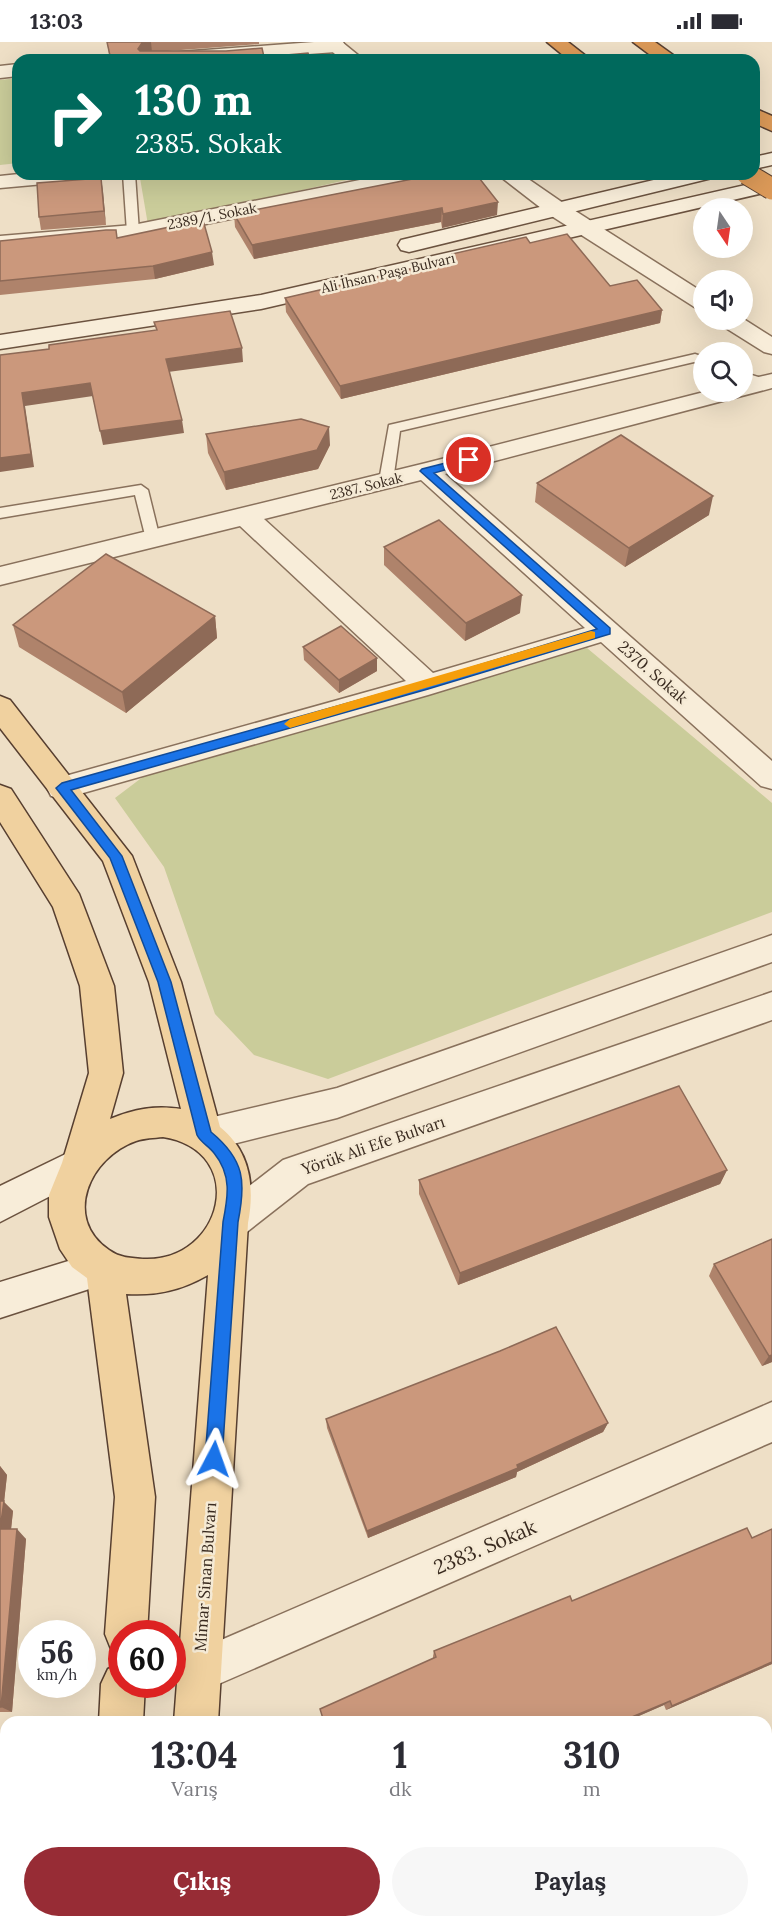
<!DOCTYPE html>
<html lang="tr">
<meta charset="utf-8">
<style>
body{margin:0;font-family:Lora,serif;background:#f7f7f7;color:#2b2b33;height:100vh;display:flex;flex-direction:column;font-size:22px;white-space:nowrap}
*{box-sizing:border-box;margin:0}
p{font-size:20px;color:#7c7c81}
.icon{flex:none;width:33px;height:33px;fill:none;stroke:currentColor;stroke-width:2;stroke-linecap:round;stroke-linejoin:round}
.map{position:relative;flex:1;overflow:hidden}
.sheet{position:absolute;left:0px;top:1674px;width:772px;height:212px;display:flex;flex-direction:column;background:#fff;border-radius:18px 18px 0 0;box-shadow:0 6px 24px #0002}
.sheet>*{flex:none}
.banner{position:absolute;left:12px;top:12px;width:748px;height:126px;border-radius:18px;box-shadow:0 6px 24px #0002;background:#00695c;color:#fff;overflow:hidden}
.needle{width:39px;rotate:167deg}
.controls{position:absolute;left:693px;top:156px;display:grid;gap:12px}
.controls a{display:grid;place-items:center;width:60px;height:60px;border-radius:50%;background:#fff;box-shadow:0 6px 24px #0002;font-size:30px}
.speed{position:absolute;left:18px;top:1578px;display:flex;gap:12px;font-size:30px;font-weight:700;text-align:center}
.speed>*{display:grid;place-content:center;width:78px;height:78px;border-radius:50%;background:#fff;box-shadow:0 6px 24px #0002;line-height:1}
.speed small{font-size:15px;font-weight:400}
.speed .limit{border:9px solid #d22;background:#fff;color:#111}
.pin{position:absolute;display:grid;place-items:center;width:51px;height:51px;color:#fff;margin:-26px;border:3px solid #fff;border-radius:50%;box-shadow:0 2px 6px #0007}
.me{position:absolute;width:66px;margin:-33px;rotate:4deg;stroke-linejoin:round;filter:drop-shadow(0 0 4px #0008)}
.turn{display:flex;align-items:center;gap:21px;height:126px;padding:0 24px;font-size:27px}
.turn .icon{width:78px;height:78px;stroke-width:2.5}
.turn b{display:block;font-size:42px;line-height:51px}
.eta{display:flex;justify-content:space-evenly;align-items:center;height:102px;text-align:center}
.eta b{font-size:36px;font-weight:700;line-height:42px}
.primary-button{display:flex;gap:12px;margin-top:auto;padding:12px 24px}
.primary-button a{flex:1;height:69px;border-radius:36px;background:#972c35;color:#fff;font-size:24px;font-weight:700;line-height:69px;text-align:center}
.primary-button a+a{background:#f7f7f7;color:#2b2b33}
.status{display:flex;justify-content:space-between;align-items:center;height:42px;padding:0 30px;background:#fff;direction:ltr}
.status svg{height:16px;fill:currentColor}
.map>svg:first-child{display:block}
</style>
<div class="status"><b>13:03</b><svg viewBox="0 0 49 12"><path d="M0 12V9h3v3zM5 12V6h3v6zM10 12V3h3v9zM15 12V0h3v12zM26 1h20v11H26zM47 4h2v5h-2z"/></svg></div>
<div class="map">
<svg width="772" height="1885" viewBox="0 0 772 1885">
<rect width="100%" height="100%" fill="#eedfc6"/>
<!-- green -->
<path fill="#cacc9a" d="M18,36V121L0,123V38Z
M183,132H373L148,183L140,136Z
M587,606L772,761V870L328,1037L254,1013L215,972L164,825L115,756L148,731Z"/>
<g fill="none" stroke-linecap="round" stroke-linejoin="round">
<defs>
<path id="service" d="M123,132H135L139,190L133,194L127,190Z
M695,312L704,315V324L694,320L400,389L393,439L386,443L379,439L389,383Z
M742,330L768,338L770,341L763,345L742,338Z
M141,443L148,448L160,497L153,502L146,497L135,453L0,476V466Z"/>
<path id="minor" d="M314,0H343L345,4L343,8L336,10L227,18H142L145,14L152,12Z
M18,22V34L0,36V24Z
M19,132H98L95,136L88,138L0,146V134Z
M390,132H431L428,136L421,138L133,197L0,208V194L133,183Z
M772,332V346L445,432L772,719V747L761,744L601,600L428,653L62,757L51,754L47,746L51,738L406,639L240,484L0,543V525L426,421L704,350H742V339ZM421,438L585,586L433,631L264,477Z
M772,1360V1400L214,1644L199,1651L184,1644L177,1629L184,1614Z"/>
<path id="tertiary" d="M321,0H342L364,18H342Z
M497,132H521L566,163L704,251V268L696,266L550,173Z
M742,276L772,295V312L764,310L721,283L717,278Z
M772,893V920L337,1076L205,1109L193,1104L187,1093L193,1082L205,1077L337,1046Z
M772,950V978L308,1142L243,1193L230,1198L217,1193L212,1181L217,1169L283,1118Z"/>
<path id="secondary" d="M772,111V123L754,127V115Z
M679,132H715L712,136L409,210L401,208L398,203L401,198Z
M772,137V149L261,267L0,307V293L261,253Z
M80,1105L93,1110L98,1121L93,1132L0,1180V1144Z
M104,1208L117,1214L123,1226L117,1238L0,1276V1240Z"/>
<path id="primary" d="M0,654L10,658L132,814L181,940L220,1085C250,1109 255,1145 248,1181L218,1680H174L208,1233C182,1248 157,1254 126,1252L155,1455L147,1592H122V1612L111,1607L105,1592L115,1455L87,1236L72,1225L60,1207L49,1175V1153L62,1121L89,1031L80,944L53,865L0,780V743L11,747L79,852L114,944L123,1031L110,1077C134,1067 155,1063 181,1067L149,940L103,819L0,686ZM163,1095C250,1109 223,1220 144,1217C131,1216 120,1216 109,1208C62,1176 90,1115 136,1099C144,1096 154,1096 163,1095Z
M122,1621V1642H145L143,1680H99L101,1642L108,1627Z
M85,1880H133L132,1885H84Z
M160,1880H207L208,1885H160Z"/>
<path id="motorway" d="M547,0H568L591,18H569Z
M633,0H655L680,18H657Z
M754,66L772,74V89L754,81Z"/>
</defs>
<!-- service casing -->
<use href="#service" stroke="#89715c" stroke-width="3"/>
<!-- minor casing -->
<use href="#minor" stroke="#89715c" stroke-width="3"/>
<!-- tertiary casing -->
<use href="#tertiary" stroke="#89715c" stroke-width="3"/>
<!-- secondary casing -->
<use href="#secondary" stroke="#6b523f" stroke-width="3"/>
<!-- primary casing -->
<use href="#primary" stroke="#573f30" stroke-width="3"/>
<!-- motorway casing -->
<use href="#motorway" stroke="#573f30" stroke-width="3"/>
<!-- service -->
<use href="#service" fill="#f8edd9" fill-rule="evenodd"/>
<!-- minor -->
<use href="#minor" fill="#f8edd9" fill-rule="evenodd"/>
<!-- tertiary -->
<use href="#tertiary" fill="#f8edd9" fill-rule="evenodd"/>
<!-- secondary -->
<use href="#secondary" fill="#f8edd9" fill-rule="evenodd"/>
<!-- primary -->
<use href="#primary" fill="#f0d19f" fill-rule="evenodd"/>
<!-- motorway -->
<use href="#motorway" fill="#db9958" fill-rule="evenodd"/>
<defs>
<path id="motorway-bridge" d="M747,132L772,147"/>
</defs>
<!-- motorway-bridge casing -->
<use href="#motorway-bridge" stroke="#573f30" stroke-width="23" stroke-linecap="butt"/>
<!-- motorway-bridge -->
<use href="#motorway-bridge" stroke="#db9958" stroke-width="21"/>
</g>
<!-- wall -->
<path fill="#af836b" d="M107,0H259V2L168,9L311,18H110Z
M438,132L497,173L442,186L441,180L254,217L235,185L234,172Z
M101,136L106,183L41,188L39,175Z
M117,196L214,223L155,237L0,253V199Z
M530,201L610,244L662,268L660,281L341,357L286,270L285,256L451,217L452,212Z
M206,392L330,403L318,427L226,448L208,411Z
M537,441L709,473L625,525L535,460Z
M384,505L520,571L465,599L384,523Z
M215,574L217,596L126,671L19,605L13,583Z
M303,605L377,629L339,651L304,618Z
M727,1128L720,1142L458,1243L419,1152V1138Z
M772,1197V1320L762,1324L709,1234L714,1222Z
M326,1377L608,1381L603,1390L517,1430L516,1435L368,1496L327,1386Z
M0,1424L7,1433L4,1460L13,1469L11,1487L26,1497L12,1670H0Z
M772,1487V1622L666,1668L664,1663L625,1680H324L433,1616V1614L434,1609L572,1559L752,1496Z
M772,1743V1885H468L479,1880H766V1746Z"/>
<!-- shaded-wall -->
<path fill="#8e6a57" d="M145,0H151L152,10L143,13L138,7L142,1Z
M101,136L103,149L106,183L104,169Z
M498,160L497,173L442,186L443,172Z
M442,166L441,180L254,217L252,203Z
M212,210L214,223L155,237L153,224Z
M662,268L660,281L341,357L340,344Z
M242,306L243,320L168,330L166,317Z
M90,341L93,354L25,364L34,425L0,430V416L22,351Z
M182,378L184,391L103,403L100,389Z
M329,385L330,403L318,427L226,448L224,430Z
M713,454L709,473L625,525L629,506Z
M522,553L520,571L465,599L466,581Z
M215,574L217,596L126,671L122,650Z
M377,616V629L339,651V638Z
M727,1128L720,1142L458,1243L460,1231Z
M772,1313V1320L762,1324L769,1314Z
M608,1381L603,1390L517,1430L516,1435L368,1496L367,1489L517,1423Z
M0,1424L7,1433L4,1460L13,1469L10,1497L0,1487Z
M17,1487L26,1497L12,1670L1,1665Z
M772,1620V1622L666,1668L672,1664Z
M670,1659L664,1663L625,1680H620Z
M0,1712L3,1714L0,1747Z"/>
<!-- building -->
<path fill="#cb987c" stroke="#8e6a57" stroke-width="1.5" d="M107,0H145L142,1L138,7L140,9H226L262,6L264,15L308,11L311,18H111Z
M438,132H476L498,160L443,172L442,166L252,203L234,172Z
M101,136L104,169L39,175L37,141Z
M203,178L212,210L153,224L0,239V199L106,188H116L117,196Z
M567,192L610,244L637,238L662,268L340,344L285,256L453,217L452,212L526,195L530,201Z
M230,269L242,306L166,317L182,378L100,389L90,341L22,351L31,412L0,416V313L49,307V303L157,288L154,280Z
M301,377L329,385L317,408L224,430L206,392Z
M621,393L713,454L629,506L537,441Z
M439,478L522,553L466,581L384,505Z
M106,512L215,574L122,650L13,583Z
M341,584L377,616L339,638L303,605Z
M679,1044L727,1128L460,1231L419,1138Z
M772,1197V1313L769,1314L714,1222Z
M556,1285L608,1381L517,1423L518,1426L367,1489L326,1377L500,1309Z
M0,1459H4L0,1487H17L1,1665H0Z
M747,1486L752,1496L772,1487V1620L672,1664L670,1659L620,1680H324L320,1667L436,1615L434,1609L570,1554L572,1559Z
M772,1744V1885H471L482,1880H766V1747Z"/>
<!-- route -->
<path fill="#1a73e8" stroke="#114b97" stroke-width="1.5" d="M469,415L473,416V420L434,431L610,586V592L428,647L71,748L122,814L171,940L211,1090C245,1118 246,1140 238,1180L222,1417L219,1422L214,1425L208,1422L205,1417L223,1180C228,1155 232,1133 214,1111C209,1104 201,1101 197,1093L158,940L110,816L56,746L62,741L427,639L597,587L420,429L422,427Z"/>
<!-- slow -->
<path fill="#f59e0b" d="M591,589L595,590V596L290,686L284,682L290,677Z"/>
<g text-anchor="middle" stroke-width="5" stroke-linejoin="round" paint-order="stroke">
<!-- far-street labels -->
<g font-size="14" fill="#392a1f" stroke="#f5ead5">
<text transform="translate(212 174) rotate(-11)" y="5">2389/1. Sokak</text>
<text transform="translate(388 231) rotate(-13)" y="5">Ali İhsan Paşa Bulvarı</text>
<text transform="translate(366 444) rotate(-14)" y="5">2387. Sokak</text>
</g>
<!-- street labels -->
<g font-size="16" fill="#392a1f" stroke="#f5ead5">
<text transform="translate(653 630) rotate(41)" y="6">2370. Sokak</text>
<text transform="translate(373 1103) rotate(-19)" y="6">Yörük Ali Efe Bulvarı</text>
<text transform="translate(205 1535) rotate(-86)" y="6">Mimar Sinan Bulvarı</text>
</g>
<!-- near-street labels -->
<g font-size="20" fill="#392a1f" stroke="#f5ead5">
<text transform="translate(485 1505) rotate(-23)" y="7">2383. Sokak</text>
</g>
</g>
</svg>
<div class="controls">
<a><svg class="needle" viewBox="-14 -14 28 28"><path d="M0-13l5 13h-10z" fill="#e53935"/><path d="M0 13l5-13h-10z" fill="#7c7c81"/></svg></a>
<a><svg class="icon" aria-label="sound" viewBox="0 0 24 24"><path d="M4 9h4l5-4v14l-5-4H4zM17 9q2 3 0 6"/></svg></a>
<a><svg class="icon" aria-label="search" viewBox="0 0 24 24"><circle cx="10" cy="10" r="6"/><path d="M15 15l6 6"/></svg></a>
</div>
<div class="speed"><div>56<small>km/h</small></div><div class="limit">60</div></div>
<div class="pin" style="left:469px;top:418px;background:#d93025"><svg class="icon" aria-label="arrive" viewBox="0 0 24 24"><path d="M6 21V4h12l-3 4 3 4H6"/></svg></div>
<svg class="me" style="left:214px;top:1417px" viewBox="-20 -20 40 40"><path d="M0-17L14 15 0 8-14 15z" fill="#1a73e8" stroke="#fff" stroke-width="4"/></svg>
<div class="banner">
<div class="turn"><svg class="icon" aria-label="right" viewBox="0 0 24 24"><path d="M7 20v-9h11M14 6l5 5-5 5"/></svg><div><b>130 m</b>2385. Sokak</div></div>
</div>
<section class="sheet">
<div class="eta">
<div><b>13:04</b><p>Varış</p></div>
<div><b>1</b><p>dk</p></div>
<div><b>310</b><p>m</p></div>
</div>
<div class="primary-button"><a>Çıkış</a><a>Paylaş</a></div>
</section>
</div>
